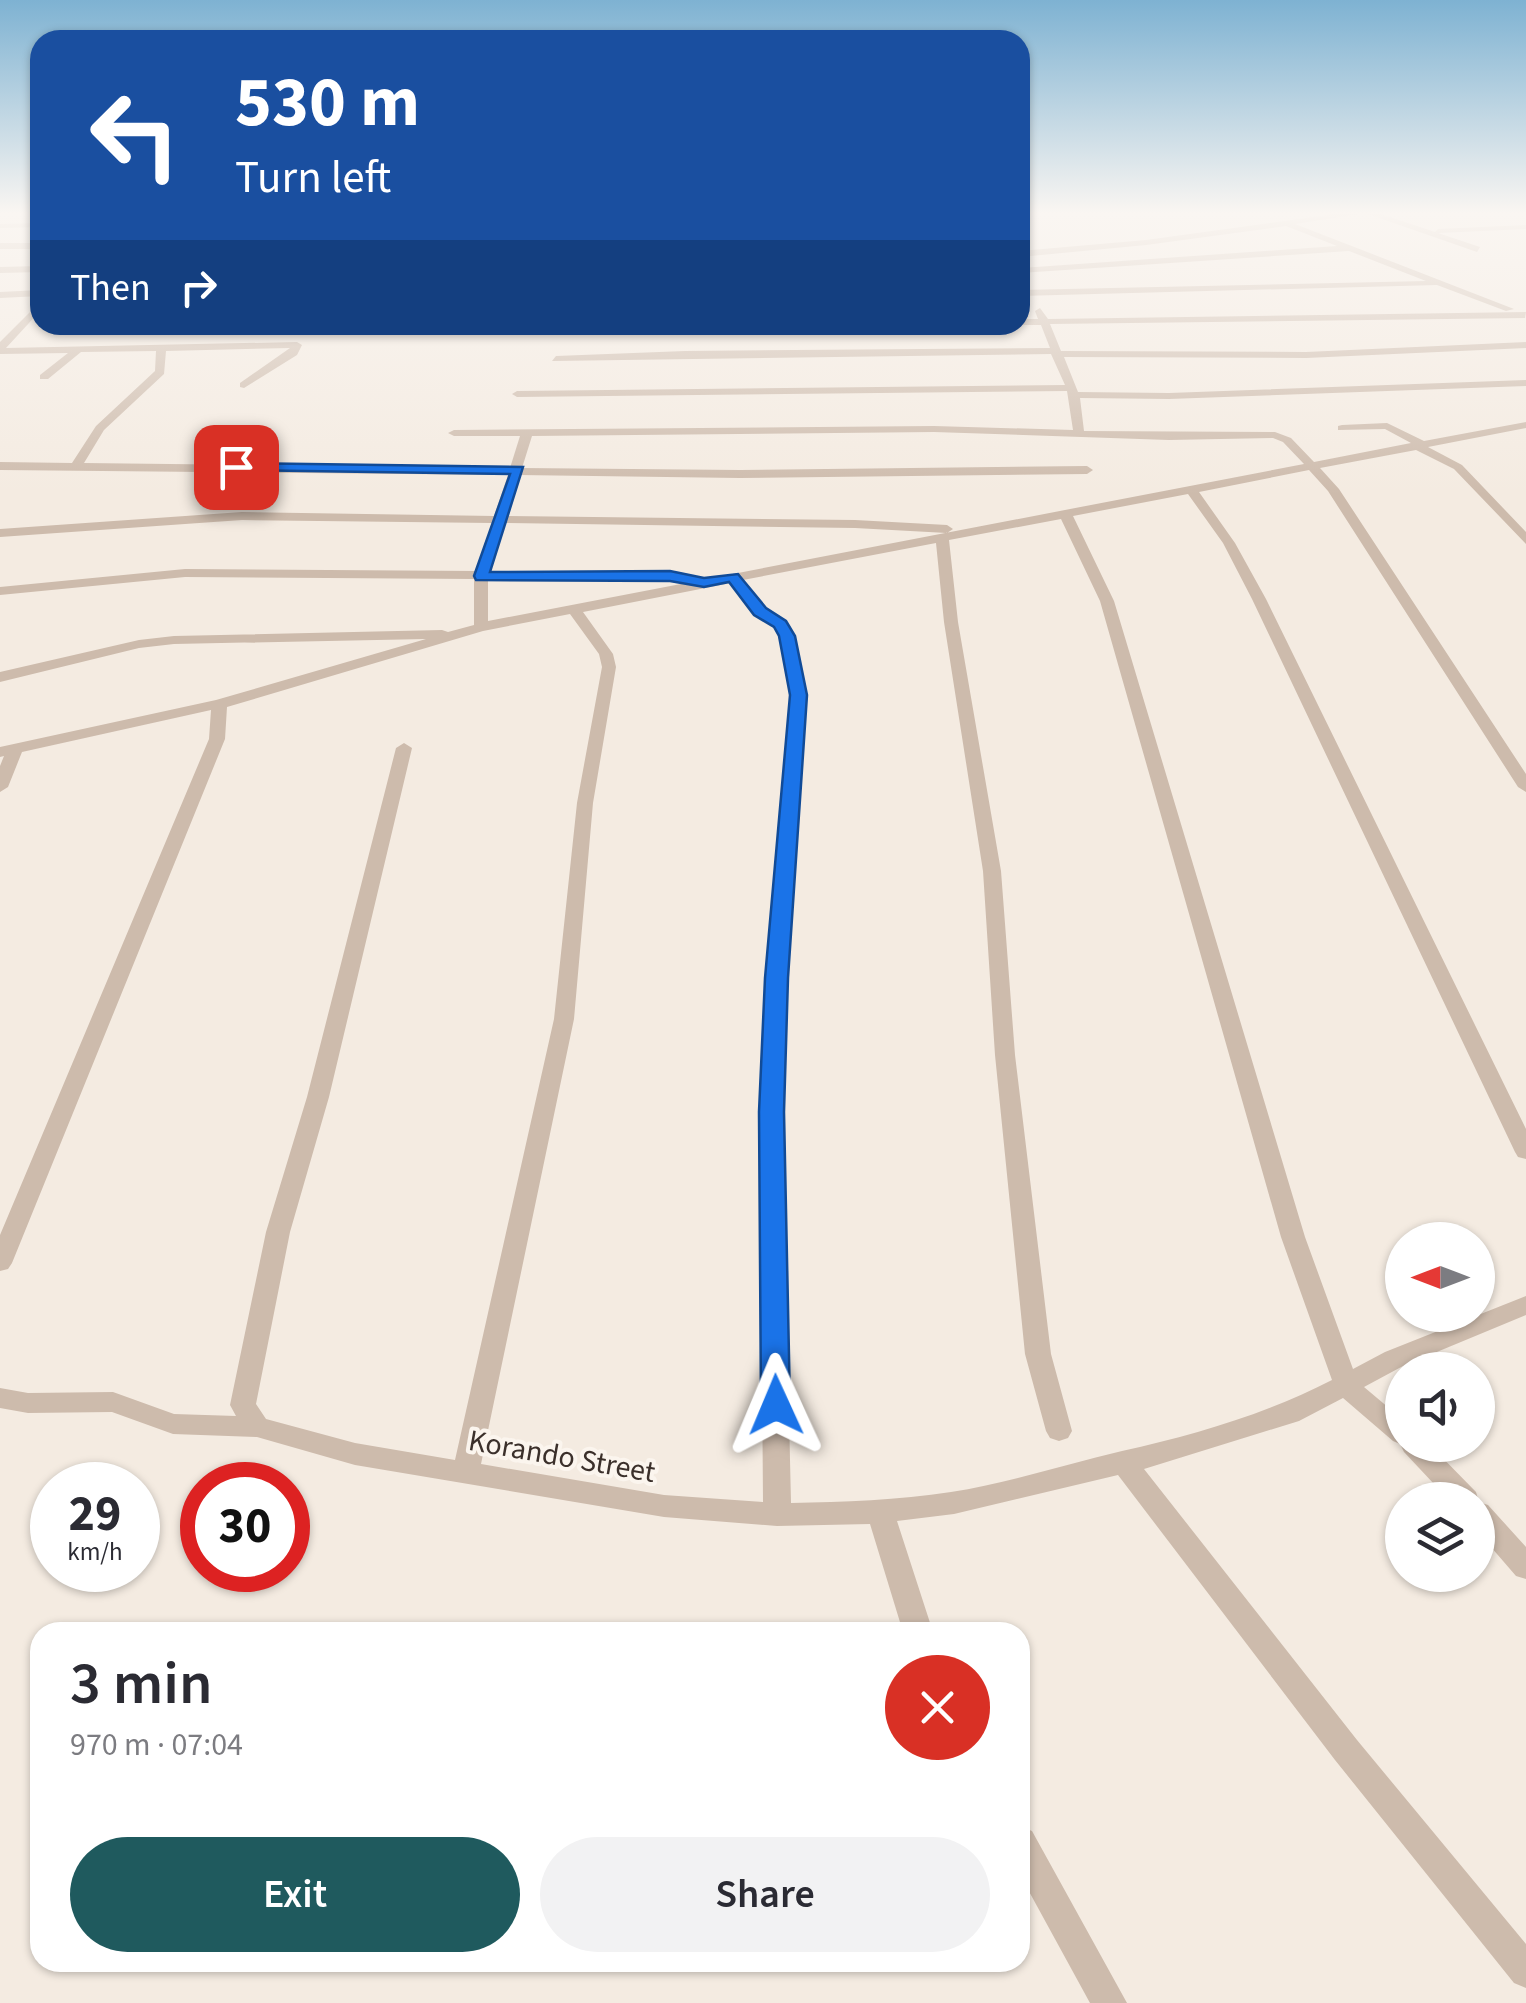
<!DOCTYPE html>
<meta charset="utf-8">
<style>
body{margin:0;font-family:"Source Sans 3",sans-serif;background:#f2f2f3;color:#2b2b33;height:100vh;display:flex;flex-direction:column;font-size:38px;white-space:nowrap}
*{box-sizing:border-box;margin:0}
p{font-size:32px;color:#7c7c81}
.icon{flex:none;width:55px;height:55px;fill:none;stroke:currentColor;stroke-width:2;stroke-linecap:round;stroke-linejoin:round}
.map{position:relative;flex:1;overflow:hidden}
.drawer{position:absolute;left:30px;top:1622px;width:1000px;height:350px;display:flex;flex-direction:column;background:#fff;border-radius:30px;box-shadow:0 2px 8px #0004}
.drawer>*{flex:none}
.banner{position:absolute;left:30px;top:30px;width:1000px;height:305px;border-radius:30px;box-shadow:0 2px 8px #0004;background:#1a4fa0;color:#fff;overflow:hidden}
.needle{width:65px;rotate:270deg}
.fabs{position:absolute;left:1385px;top:1222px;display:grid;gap:20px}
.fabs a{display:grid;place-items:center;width:110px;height:110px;border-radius:50%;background:#fff;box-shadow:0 2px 8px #0004;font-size:50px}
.speed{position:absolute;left:30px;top:1462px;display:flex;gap:20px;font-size:50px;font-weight:700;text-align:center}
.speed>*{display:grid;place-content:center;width:130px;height:130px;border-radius:50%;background:#fff;box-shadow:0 2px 8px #0004;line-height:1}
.speed small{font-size:25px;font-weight:400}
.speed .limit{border:15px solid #d22;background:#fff;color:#111}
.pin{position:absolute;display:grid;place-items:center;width:85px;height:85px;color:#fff;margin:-42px;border-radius:20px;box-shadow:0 5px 15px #0006}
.me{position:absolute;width:110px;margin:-55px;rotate:359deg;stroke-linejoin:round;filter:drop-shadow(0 0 8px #0008)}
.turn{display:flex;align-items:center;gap:35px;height:210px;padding:0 40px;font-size:45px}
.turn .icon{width:130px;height:130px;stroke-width:2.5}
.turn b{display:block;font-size:70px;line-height:85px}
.then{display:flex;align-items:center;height:95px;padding:0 40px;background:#0003;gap:20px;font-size:38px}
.round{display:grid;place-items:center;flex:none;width:105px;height:105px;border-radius:52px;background:#f2f2f3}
.summary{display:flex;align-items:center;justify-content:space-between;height:170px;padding:0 40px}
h1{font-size:60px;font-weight:600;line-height:75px}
.button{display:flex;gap:20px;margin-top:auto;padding:20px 40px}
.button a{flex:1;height:115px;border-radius:60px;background:#1f5a5e;color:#fff;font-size:40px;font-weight:600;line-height:115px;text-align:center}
.button a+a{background:#f2f2f3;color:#2b2b33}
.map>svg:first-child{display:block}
</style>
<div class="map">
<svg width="1526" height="2003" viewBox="0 0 1526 2003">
<rect width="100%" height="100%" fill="#f4ebe1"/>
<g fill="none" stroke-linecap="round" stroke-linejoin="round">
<!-- minor -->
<path fill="#cdbbac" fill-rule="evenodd" d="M1335,214H1359L1295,224L1514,309L1506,311L1437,285L1020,296V290L1426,281L1349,251L1020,273L1021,268L1337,246L1286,226L1146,245L1020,257V251L1146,240Z
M1368,214H1381L1435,232L1438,229L1526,225V229L1438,233L1480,247L1477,252Z
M40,223V227L0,228V224Z
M0,243H40V249H0Z
M40,266V272L0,273V267Z
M40,290V296L0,298V292Z
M40,302V311L6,348L297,342L302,345L297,355L244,388L240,387V383L290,348L166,351L164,374L104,430L84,463L510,468L520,436H454L448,433L454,430L934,426L1073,430L1067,391L517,397L512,394L517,391L1065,385L1051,354L552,361L556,356L685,351L1050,348L1041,325H1020V319H1038L1035,311L1040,308L1048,319L1526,312L1525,318L1050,324L1061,351L1306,352L1526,342V348L1306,358L1064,357L1078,392L1169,393L1526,380V386L1169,399L1080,398L1084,431L1275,432L1291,438L1314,462L1411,443L1385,429L1338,430V426L1342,425L1387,423L1424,441L1526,422V428L1428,447L1462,465L1526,532V544L1454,469L1416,450L1320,468L1339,489L1526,774V792L1518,787L1328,491L1309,470L1199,492L1235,543L1266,599L1526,1129V1159L1518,1157L1515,1152L1252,599L1223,543L1188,494L1073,516L1114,601L1305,1237L1353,1369L1385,1352L1526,1296V1315L1403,1366L1364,1387L1402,1419V1445H1430L1476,1492L1479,1502L1488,1505L1526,1547V1579L1516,1576L1478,1532V1500H1449L1404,1452L1400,1444L1393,1441L1343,1398L1299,1421L1144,1469L1357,1740L1526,1944V1988L1514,1983L1335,1760L1118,1475L954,1514L897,1521L933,1632H903L870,1524L777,1526L664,1517L355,1465L257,1437L173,1434L112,1412L28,1413L0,1408V1388L28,1393L113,1392L174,1414L236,1416L230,1405L266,1232L307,1097L396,748L404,743L412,748L329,1097L290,1232L256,1404L266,1419L355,1443L455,1460L554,1019L577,803L602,667L599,654L570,614L483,631L227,707L225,739L12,1263L8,1269L0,1271V1235L209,739L211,710L22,752L8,787L0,792V766L4,756L0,757V747L216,700L426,639L174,644L139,648L0,682V672L139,640L174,636L442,630L448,632L474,625V579L185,577L0,595V587L185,569L476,571L492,523L242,520L0,537V529L242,512L494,516L508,475L0,470V462L72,463L96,426L155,371L156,351L81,352L48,379H40V375L68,353L0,354V342ZM934,432L1169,440L1273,438L1283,442L1304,464L488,621V579L687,582L694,578L687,574L489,571L504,523L855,528L947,533L953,529L947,525L855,520L507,516L519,475L740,478L1087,474L1093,470L1087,466L740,470L522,468L532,436ZM1061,519L1100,601L1281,1237L1332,1380C1266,1414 1194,1435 1122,1451C1066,1464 1009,1483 951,1492C898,1500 844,1502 791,1503L782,1112L786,977L806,695L794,636L785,621L765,608L743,580L936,543L944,622L983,871L995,1055L1025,1354L1046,1431L1050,1438L1059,1441L1068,1438L1072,1431L1051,1354L1015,1055L1001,871L958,622L949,540ZM731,583L755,614L774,627L780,636L790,695L766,977L760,1112L763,1502L664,1495L481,1464L574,1019L593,803L616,667L613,654L583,612Z
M1020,1826L1032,1831L1127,2003H1090L1020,1875Z"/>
</g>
<!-- sky -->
<linearGradient id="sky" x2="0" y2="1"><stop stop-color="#7eb2d2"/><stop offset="0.43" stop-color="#faf6f2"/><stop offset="1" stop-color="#faf6f2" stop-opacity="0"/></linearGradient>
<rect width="1526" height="495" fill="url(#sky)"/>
<!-- route -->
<path fill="#1a73e8" stroke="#114b97" stroke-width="2.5" d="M236,463L523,467L490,572L670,571L704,578L738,574L766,608L786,621L795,636L807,695L788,978L784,1112L790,1405L786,1413L776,1417L765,1413L761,1405L759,1112L765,978L790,695L779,636L774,627L754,615L729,582L704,587L670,581L476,580L474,576L510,474L232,470V464Z"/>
<g text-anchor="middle" stroke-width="8" stroke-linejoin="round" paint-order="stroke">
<!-- near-street labels -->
<g font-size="30" fill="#3b302b" stroke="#fbf5ee">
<text transform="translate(562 1456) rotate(10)" y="10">Korando Street</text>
</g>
</g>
</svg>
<div class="fabs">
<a><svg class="needle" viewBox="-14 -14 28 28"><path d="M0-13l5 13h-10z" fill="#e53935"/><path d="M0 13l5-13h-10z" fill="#7c7c81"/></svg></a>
<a><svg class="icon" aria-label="sound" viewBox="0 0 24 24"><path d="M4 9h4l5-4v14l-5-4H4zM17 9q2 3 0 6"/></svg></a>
<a><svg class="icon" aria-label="layers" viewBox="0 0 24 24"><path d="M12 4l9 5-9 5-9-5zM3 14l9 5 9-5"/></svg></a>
</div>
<div class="speed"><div>29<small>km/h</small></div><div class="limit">30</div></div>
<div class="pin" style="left:236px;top:467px;background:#d93025"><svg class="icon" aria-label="arrive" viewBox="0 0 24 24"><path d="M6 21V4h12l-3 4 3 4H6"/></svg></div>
<svg class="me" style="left:776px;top:1405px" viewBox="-20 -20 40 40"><path d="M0-17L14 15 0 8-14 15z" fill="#1a73e8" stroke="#fff" stroke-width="4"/></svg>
<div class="banner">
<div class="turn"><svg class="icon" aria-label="left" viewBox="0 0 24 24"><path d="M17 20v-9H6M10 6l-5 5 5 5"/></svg><div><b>530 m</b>Turn left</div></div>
<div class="then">Then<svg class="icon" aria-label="right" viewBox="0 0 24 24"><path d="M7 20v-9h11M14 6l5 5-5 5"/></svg></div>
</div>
<section class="drawer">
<div class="summary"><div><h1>3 min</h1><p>970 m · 07:04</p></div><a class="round" style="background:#d93025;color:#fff"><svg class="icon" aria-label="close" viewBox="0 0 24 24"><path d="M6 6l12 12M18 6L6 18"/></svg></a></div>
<div class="button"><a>Exit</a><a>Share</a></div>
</section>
</div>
